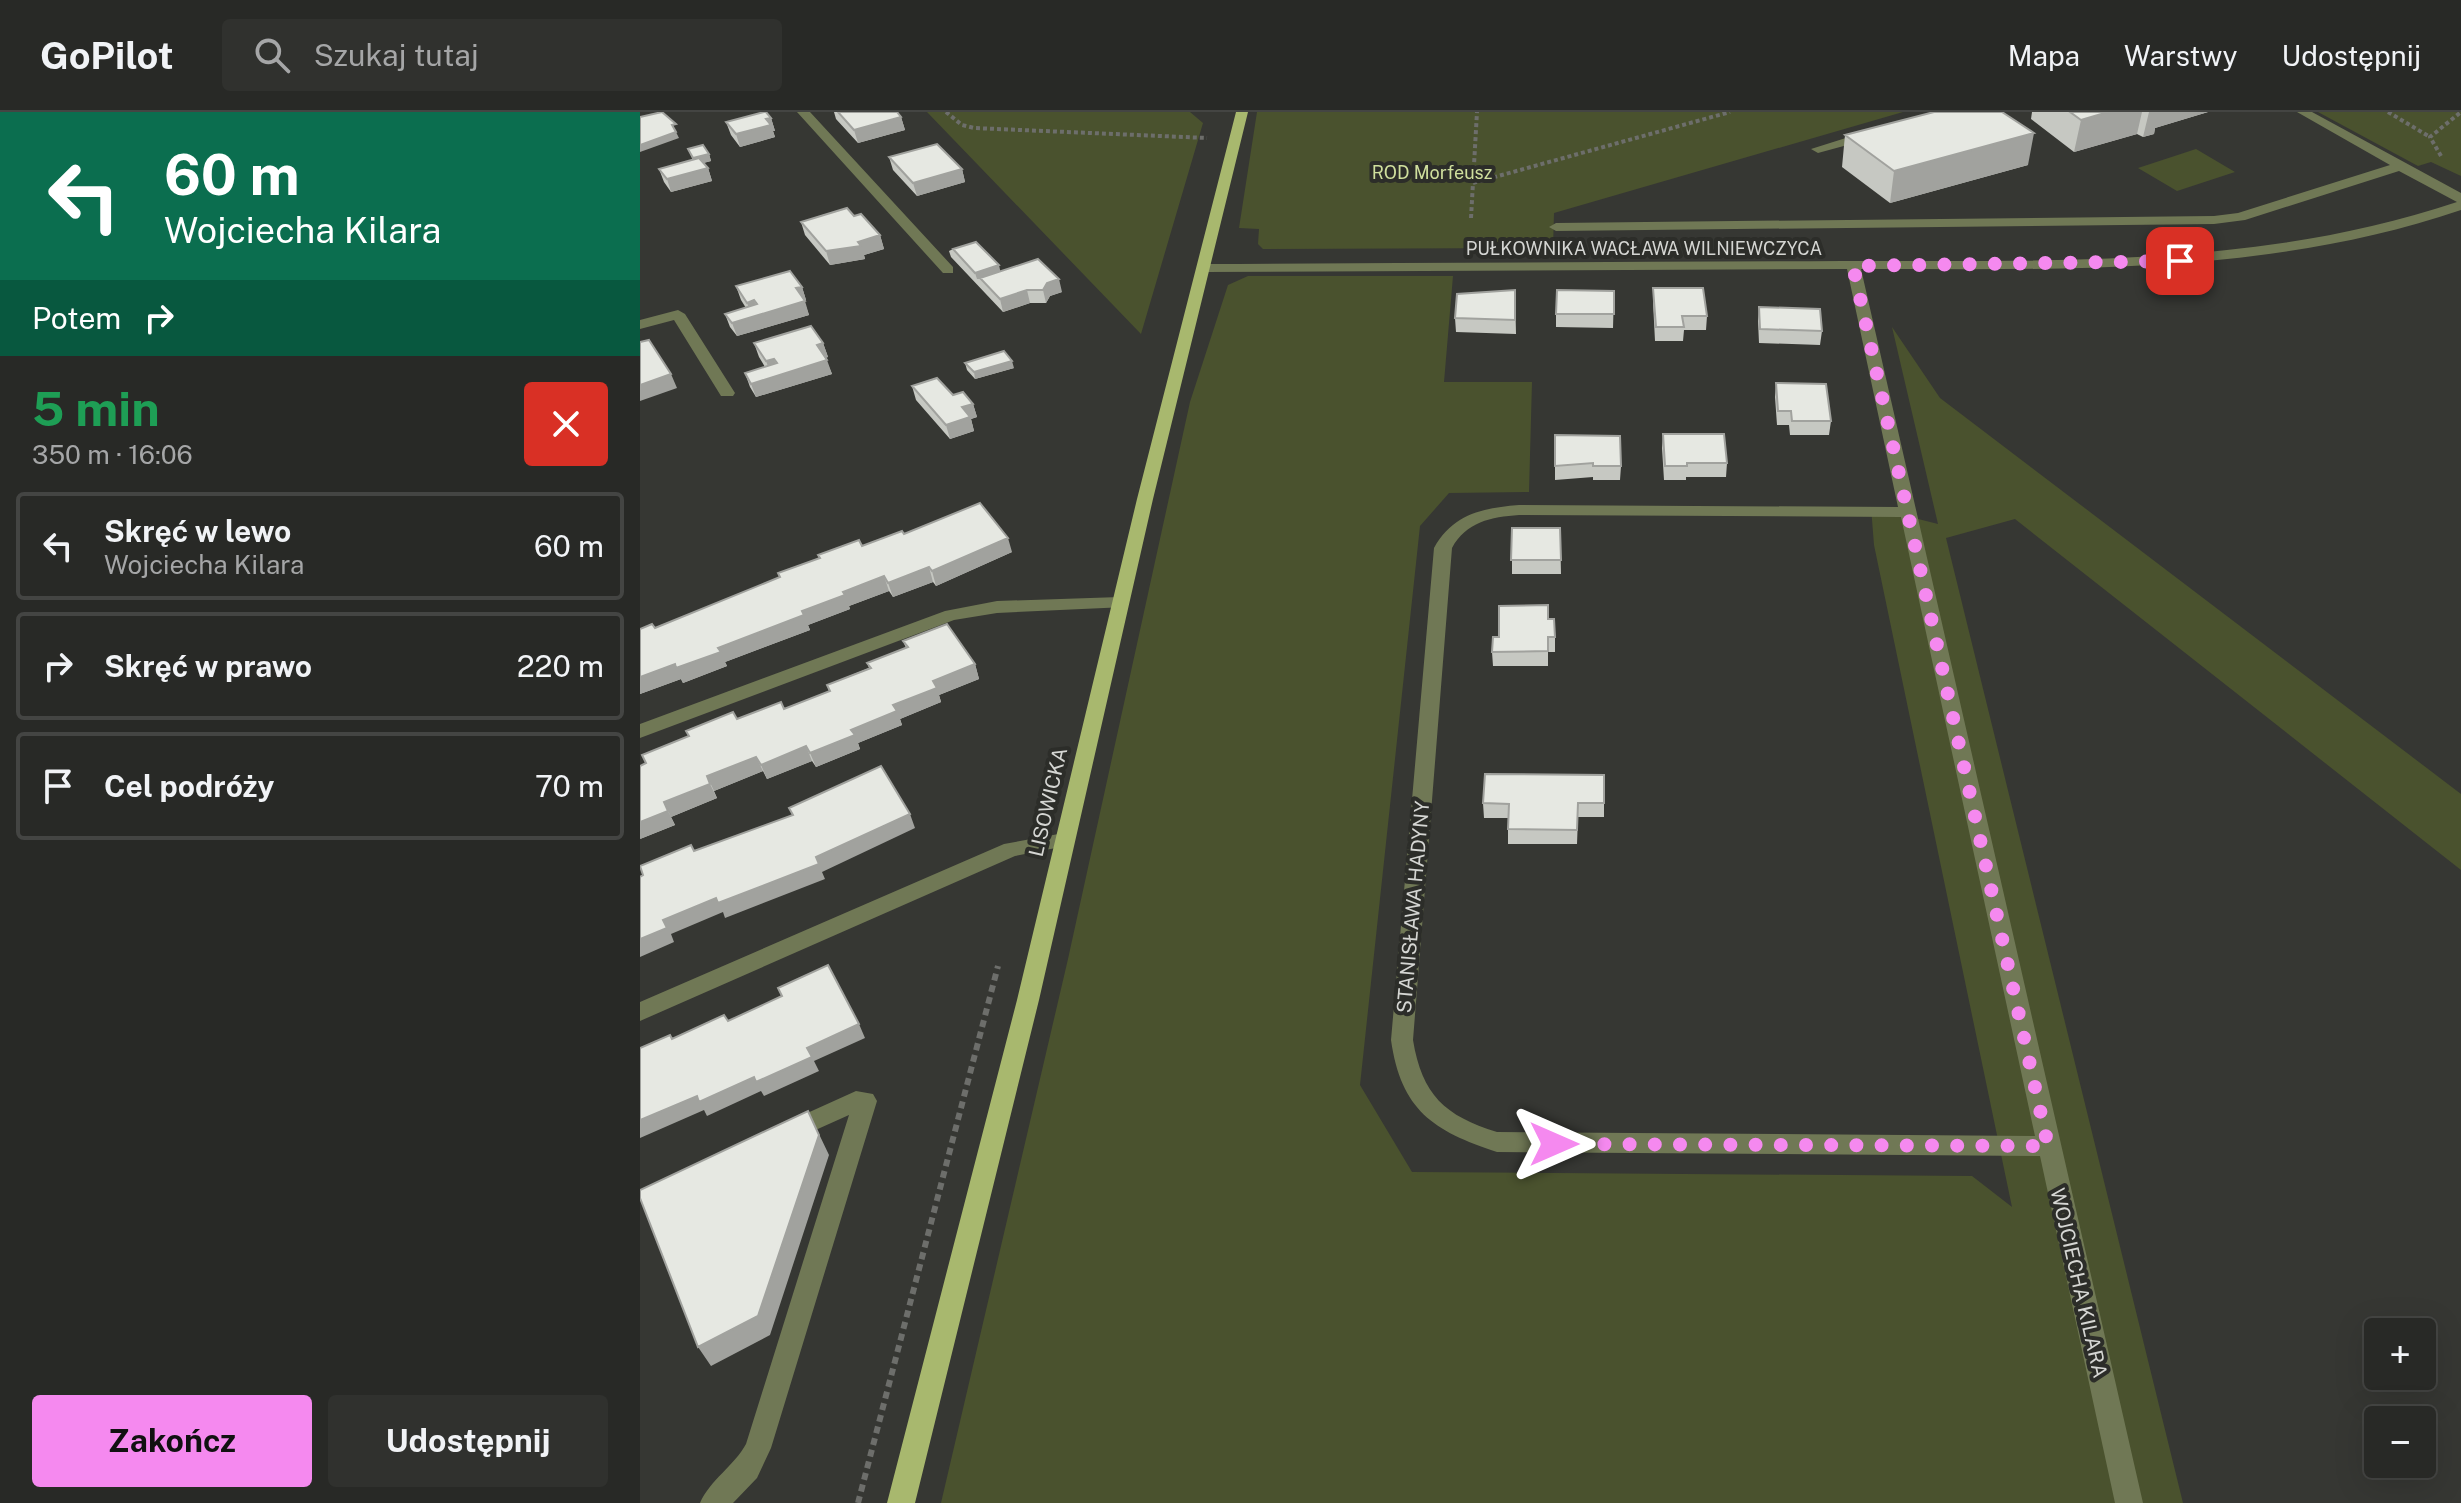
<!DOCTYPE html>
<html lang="pl">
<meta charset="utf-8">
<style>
body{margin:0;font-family:"Public Sans",sans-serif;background:#30312e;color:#f1f3f6;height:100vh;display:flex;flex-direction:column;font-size:30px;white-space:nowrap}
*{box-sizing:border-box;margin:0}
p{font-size:26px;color:#a5a6a7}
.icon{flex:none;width:44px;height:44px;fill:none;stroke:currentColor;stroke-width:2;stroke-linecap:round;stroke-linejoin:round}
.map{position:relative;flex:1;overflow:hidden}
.details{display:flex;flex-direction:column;background:#282926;width:640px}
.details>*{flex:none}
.banner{background:#0b6e4f;color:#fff;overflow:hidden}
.tools{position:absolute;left:1724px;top:1206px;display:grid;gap:16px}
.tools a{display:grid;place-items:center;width:72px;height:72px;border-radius:8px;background:#282926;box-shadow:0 8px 32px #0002,0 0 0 2px #444543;font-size:40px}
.pin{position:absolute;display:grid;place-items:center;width:68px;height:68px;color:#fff;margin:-34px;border-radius:16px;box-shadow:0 4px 12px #0006}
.me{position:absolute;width:88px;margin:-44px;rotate:90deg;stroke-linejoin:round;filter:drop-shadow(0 0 6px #0008)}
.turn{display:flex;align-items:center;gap:28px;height:168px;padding:0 32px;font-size:36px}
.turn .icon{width:104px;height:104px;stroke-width:2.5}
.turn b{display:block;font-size:56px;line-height:68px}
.then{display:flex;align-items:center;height:76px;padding:0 32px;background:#0003;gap:16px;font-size:30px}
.round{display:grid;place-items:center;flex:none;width:84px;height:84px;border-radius:8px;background:#30312e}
.summary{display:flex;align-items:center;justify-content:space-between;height:136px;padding:0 32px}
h1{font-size:48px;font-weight:700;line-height:60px;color:#1e9e55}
.button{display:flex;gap:16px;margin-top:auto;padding:16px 32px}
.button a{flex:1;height:92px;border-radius:8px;background:#f589ef;color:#111;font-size:32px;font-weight:700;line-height:92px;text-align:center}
.button a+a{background:#30312e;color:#f1f3f6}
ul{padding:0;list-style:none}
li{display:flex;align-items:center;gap:24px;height:108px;margin:0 16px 12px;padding:0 16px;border:4px solid #444543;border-radius:8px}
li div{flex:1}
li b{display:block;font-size:30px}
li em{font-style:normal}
header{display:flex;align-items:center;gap:48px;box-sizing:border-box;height:112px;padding:0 40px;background:#282926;border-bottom:2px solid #444543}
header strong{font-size:38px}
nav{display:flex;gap:44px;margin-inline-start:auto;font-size:28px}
.search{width:560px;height:72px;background:#30312e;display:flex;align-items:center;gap:20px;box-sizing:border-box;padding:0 28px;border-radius:8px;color:#a5a6a7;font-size:30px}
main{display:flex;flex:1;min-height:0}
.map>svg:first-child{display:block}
</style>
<header>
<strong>GoPilot</strong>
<div class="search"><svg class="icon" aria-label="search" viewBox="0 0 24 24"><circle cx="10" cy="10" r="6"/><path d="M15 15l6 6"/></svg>Szukaj tutaj</div>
<nav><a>Mapa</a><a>Warstwy</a><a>Udostępnij</a></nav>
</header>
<main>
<section class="details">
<div class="banner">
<div class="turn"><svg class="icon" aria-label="left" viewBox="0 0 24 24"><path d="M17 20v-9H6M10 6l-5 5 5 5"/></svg><div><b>60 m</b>Wojciecha Kilara</div></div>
<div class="then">Potem<svg class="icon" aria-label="right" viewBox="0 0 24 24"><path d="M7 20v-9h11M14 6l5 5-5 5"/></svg></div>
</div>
<div class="summary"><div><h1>5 min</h1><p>350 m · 16:06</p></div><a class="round" style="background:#d93025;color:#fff"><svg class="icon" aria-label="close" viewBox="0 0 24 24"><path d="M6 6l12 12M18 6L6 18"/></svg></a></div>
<ul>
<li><svg class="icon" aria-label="left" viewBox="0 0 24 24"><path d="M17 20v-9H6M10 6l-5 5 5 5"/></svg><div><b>Skręć w lewo</b><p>Wojciecha Kilara</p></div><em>60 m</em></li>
<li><svg class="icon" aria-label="right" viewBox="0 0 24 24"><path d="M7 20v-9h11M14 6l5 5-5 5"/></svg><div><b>Skręć w prawo</b></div><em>220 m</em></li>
<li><svg class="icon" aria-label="arrive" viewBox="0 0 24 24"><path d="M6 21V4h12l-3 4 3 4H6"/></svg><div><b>Cel podróży</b></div><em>70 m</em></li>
</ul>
<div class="button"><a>Zakończ</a><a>Udostępnij</a></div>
</section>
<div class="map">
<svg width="1821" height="1391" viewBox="0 0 1821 1391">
<rect width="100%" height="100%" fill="#363733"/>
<!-- green -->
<path fill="#4a522e" d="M287,0H550L563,11L501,222Z
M617,0H1263L914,101L913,136L623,137L618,132L619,117L599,116Z
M1678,0H1821V64L1791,50L1778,54Z
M1556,37L1595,60L1537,79L1498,56Z
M608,164H813L804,270H892L889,380L809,381L780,414L720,973L772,1060L1332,1064L1372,1095L1234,433L1231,395L1298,412L1252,215L1300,286L1821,682V758L1375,407L1306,426L1543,1391H301L428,847L550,290L588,173Z"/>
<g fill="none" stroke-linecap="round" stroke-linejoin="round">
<!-- path-far1 -->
<path stroke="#6d6e6b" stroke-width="4" stroke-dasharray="4 3" stroke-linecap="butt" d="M306,0L322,13L334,16L567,26
M1748,0L1790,25
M1801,44L1790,25L1821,0
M833,71L1090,0
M831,106L837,0"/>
<!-- path -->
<path stroke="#6d6e6b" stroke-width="6" stroke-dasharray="7 5" stroke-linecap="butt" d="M218,1391L358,854"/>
<!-- minor -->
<path fill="#707855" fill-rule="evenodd" d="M157,0H170L313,155V161H303Z
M1657,0H1672L1821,81V98C1627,164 1423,157 1221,157L1503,1391H1475L1400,1044L857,1040C793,1019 761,998 751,928L794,436C813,402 842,396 879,393L1258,395L1207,157L564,160L557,156L564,152C777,151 990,150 1203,149C1410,148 1617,157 1817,90L1759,59L1605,108L1574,112L916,119L909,115L916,111L1574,104L1598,101L1750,53ZM879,403L1261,405L1395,1024L857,1020C805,1004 782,983 773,928L812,436C826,410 851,405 879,403Z
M1228,19L1234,23L1233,26L1178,41L1171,37Z
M38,198L45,202L95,281L93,284H81L34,208L0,217V208Z
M480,485L486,487L489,491L486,495L357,501L314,508L0,626V612L305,499L357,489Z
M424,721L431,723L434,728L431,733L375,744L0,909V890L364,732Z
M216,979L233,982L237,989L131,1336L117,1366L93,1391H60C70,1368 94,1354 106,1332L209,1003L151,1029L143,1026L139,1019L143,1012Z"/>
<!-- major -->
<path fill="#a8b86e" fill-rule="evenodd" d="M596,0H608L513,387L399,888L275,1391H247L377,888L497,387Z"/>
</g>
<!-- wall -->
<path fill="#c6c8c2" d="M194,0H257L261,5L265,18L218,31L196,7Z
M1392,0H1568L1515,16L1514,22L1503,25L1497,22L1434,40L1391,7Z
M131,6L135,19H133L135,25L100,35L91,23L86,10Z
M1205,23L1388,53L1250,91L1202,55Z
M48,37L69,42L71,49L63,51L68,56L72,69L31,80L24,70L19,57L53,48Z
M249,45L322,57L325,70L277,84L253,58Z
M214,104L240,123L244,137L224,143L225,147L190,153L165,123L161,110Z
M313,137L360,159L422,180L410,184L406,191H390L363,200L311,145L309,139Z
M96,174L162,175L166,188L164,189L169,203L97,224L90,215L85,202L106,196L101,188Z
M1013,176L1067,204L1066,218H1044L1043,229H1015L1013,190Z
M875,178L876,222L816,220L815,206Z
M974,179L973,216L916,215V202Z
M1119,195L1182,219L1180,233L1119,231L1118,209Z
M114,231H183L188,245L185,246L192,262L116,285L110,275L105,261L125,255L119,245Z
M325,251L374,256L335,267L327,258Z
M1136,271L1191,309L1189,323H1150L1149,313H1137L1135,285Z
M272,274L313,283L333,292L337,305L331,307L334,319L310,327L276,288Z
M1023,322L1087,351L1086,365H1046V368H1024L1022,336Z
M915,323L981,354L980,368H953V365L915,368Z
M872,416H920L921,462H872Z
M264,422L372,440L296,474L293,470L253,485L249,479L209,494L210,497L168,513L170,518L85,550L87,554L43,571L41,567L0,582V517L15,516L140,465L179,446L178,443L222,434Z
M908,507L915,525V540H908V554H853L852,540L859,525Z
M263,529L335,552L339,567L299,583L301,590L260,607L262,613L218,631L220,637L176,655L172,649L127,667L123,659L74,679L77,686L31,705L35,713L0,727L97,607L144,597L189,579L187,573L229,556L227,551L266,536Z
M843,691H964V705H938L937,732H868V706H844Z"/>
<!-- shaded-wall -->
<path fill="#a1a29e" d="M1468,0H1502L1497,22L1434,40L1441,8Z
M1509,0H1568L1515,16L1514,22L1503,25Z
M261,5L265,18L218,31L214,18Z
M131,6L135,19H133L135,25L100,35L96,22Z
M36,20L39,26L0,40V33Z
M1394,21L1388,53L1250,91L1254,59Z
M69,42L71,49L56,53L53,46Z
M68,56L72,69L31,80L27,67Z
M322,57L325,70L277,84L273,71Z
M240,123L244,137L224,143L225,147L190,153L186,139Z
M359,153L362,167H337L335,161Z
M419,167L422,180L410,184L406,191L403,178L407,171Z
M162,175L166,188L160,190L156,176Z
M387,178L390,191L363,200L360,187Z
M114,188L119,202L112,204L107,191Z
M165,189L169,203L97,224L92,211Z
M183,231L188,245L181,247L177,233Z
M134,247L139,261L131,263L126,249Z
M187,248L192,262L116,285L111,272Z
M372,249L374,256L335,267L334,260Z
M31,262L37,276L0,289V273Z
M333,292L337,305L331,307L334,319L310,327L306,313L322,295Z
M368,426L372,440L296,474L292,459Z
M289,455L293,470L253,485L248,471Z
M244,464L249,479L209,494L210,497L168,513L170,518L85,550L87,554L43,571L41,567L0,582V565L78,536L162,499L203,480Z
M335,552L339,567L299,583L301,590L260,607L262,613L218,631L220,637L176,655L170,641L293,569Z
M166,634L172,649L127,667L121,653Z
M116,645L123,659L74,679L67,664Z
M70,672L77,686L31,705L24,690Z
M28,699L35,713L0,727V710Z
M270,702L275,716L182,760L185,767L85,806L83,800L31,822L34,830L0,845V827L23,808L176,745Z
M219,912L225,926L174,949L179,959L124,984L121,979L67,1004L64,998L0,1026V1008L167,936Z
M168,999L189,1043L130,1223L71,1254L58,1235Z"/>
<!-- building -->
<path fill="#e6e8e2" stroke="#a1a29e" stroke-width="2" d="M22,0L36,12L32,13L36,20L0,33V5Z
M124,0H126L131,6L126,7L131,13L96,22L86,10Z
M198,0H257L261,5L214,18Z
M1294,0H1362L1394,21L1254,59L1205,23Z
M1430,0H1468L1441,8Z
M297,32L322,57L273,71L249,45Z
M63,33L69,42L53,46L48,37Z
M59,46L68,56L27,67L19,57Z
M207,96L214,104L221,102L240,123L218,130L221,134L186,139L161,110Z
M336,130L359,153L335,161L313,137Z
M398,147L419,167L407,171L403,178H387L360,187L340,166Z
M150,159L162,175L156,176L165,189L92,211L85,202L117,192L114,188L107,191L96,174Z
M1013,176H1063L1067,204H1042L1044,215H1016Z
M875,178V208L815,206L817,182Z
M917,178L974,179V202H916Z
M1119,195L1180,197L1182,219L1120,217Z
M171,214L183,231L177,233L187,248L111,272L105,261L137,251L134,247L126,249L114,231Z
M9,228L31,262L0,273V230Z
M364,239L372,249L334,260L325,251Z
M297,266L313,283L323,280L333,292L322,295L330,305L306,313L272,274Z
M1136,271L1186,272L1191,309H1152L1151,299H1138Z
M1023,322H1084L1087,351H1047V354H1025Z
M915,323L980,324L981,354H953V351L915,354Z
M340,391L368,426L292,459L289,455L248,471L244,464L203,480L205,483L162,499L164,503L78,536L81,540L36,556L35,552L0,565V517L12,512L15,516L140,465L138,461L180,446L178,443L219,428L222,434L262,419L264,422Z
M872,416H920L921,448H871Z
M908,493V507H914L915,525H908V539L852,540L853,525H859V494Z
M307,512L335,552L293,569L297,576L253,593L257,599L211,618L215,623L170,641L166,634L121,653L116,645L67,664L70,672L24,690L28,699L0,710V654L6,651L2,643L49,624L46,619L93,600L97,607L141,590L144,597L190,579L187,573L231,556L227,551L268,535L263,529Z
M241,654L270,702L176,745L179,752L78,791L76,786L23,808L27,816L0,827V765L3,763L0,754L51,733L54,739L153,703L149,696Z
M845,662L964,663V691H938L937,718L868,717L869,692L843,691Z
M188,853L219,912L167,936L172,945L116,970L114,965L59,990L57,984L0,1008V936L30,923L32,927L84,903L88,909L142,884L138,876Z
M168,999L179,1023L118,1204L58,1235L0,1086V1078Z"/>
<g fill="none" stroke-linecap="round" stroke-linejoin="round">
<!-- route -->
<path stroke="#f589ef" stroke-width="14" stroke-dasharray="0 25.2" d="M914,1032L1408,1034L1213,154L1540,149"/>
</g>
<g text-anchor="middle" stroke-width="8" stroke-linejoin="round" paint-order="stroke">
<!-- far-park labels -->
<g font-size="18" fill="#cfdf9d" stroke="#2c2d29">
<text x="792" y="67">ROD Morfeusz</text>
</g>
<!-- far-street labels -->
<g font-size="18" fill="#d5d6d3" stroke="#2c2d29">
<text x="1004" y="143">PUŁKOWNIKA WACŁAWA WILNIEWCZYCA</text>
</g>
<!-- street labels -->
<g font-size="20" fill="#d5d6d3" stroke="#2c2d29">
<text transform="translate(408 690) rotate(-77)" y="7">LISOWICKA</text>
<text transform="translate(773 795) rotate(-85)" y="7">STANISŁAWA HADYNY</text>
<text transform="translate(1439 1171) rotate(77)" y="7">WOJCIECHA KILARA</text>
</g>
</g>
</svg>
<div class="tools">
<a>+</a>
<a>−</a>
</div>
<div class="pin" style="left:1540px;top:149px;background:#d93025"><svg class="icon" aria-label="arrive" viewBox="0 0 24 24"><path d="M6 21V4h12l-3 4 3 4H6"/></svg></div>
<svg class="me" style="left:914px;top:1032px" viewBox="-20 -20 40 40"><path d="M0-17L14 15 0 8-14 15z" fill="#f589ef" stroke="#fff" stroke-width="4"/></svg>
</div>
</main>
